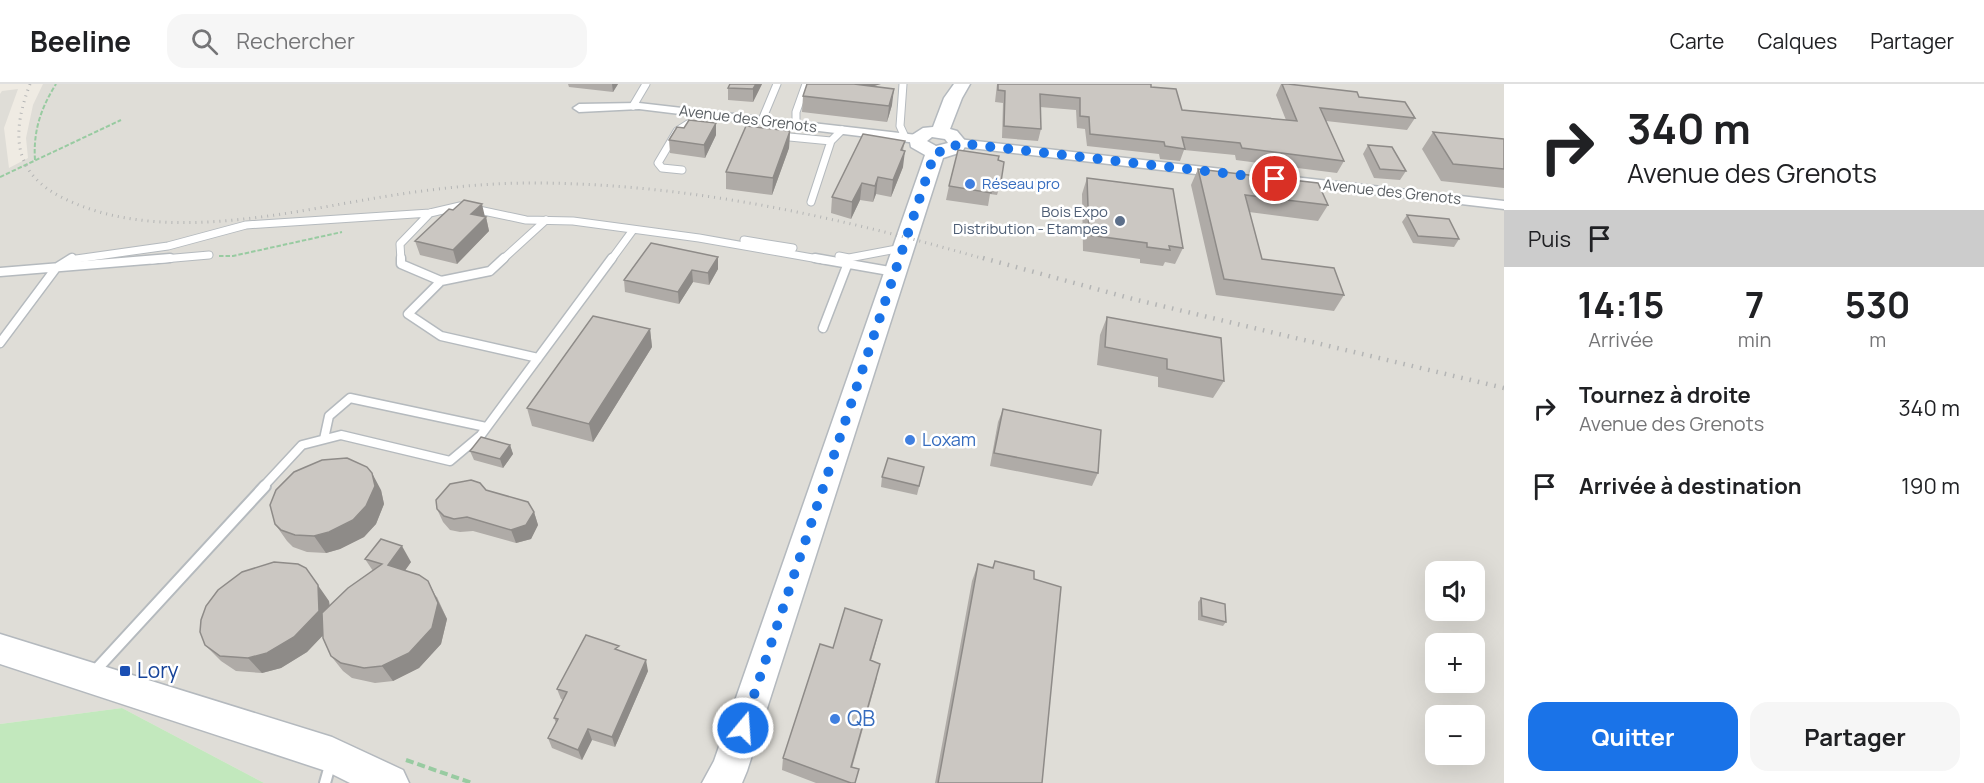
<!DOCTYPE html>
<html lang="fr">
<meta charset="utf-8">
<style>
body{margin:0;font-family:Manrope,sans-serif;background:#f6f6f6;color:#202124;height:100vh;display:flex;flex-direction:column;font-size:22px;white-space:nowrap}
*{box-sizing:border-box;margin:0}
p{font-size:20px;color:#757577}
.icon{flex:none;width:33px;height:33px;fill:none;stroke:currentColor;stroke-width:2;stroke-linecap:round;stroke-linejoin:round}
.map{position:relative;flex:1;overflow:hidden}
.sheet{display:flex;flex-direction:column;background:#fff;width:480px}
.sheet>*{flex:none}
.banner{background:#fff;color:#202124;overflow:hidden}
.fabs{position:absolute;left:1425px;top:477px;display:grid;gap:12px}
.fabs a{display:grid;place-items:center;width:60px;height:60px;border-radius:12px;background:#fff;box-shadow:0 6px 24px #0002;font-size:30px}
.pin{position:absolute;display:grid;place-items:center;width:51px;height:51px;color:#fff;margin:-26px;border:3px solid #fff;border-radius:50%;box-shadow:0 2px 6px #0007}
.me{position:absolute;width:66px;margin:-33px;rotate:18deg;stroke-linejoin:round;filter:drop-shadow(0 0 4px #0008)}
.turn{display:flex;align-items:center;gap:21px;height:126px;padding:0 24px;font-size:27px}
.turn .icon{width:78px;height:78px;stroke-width:2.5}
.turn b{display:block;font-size:42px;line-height:51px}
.then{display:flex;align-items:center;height:57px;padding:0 24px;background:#0003;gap:12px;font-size:22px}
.eta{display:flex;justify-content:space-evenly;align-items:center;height:102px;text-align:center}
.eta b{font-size:36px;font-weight:700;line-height:42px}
.button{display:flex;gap:12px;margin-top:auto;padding:12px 24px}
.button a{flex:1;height:69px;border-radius:18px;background:#1a73e8;color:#fff;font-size:24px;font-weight:700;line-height:69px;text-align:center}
.button a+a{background:#f6f6f6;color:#202124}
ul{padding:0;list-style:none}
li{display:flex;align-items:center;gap:18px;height:78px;padding:0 24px}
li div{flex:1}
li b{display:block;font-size:22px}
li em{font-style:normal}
header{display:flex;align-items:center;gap:36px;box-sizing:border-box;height:84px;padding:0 30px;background:#fff;border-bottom:2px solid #e0e0e0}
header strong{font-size:28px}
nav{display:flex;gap:33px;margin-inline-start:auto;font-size:21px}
.search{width:420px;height:54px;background:#f6f6f6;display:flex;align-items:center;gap:15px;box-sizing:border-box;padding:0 21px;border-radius:18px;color:#757577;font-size:22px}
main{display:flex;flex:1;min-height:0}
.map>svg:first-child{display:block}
</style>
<header>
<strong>Beeline</strong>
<div class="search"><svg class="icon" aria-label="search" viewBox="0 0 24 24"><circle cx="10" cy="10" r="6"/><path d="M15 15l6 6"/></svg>Rechercher</div>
<nav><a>Carte</a><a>Calques</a><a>Partager</a></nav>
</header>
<main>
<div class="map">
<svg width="1504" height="699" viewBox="0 0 1504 699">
<rect width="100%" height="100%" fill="#efebe3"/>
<!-- industrial -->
<path fill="#dfddd7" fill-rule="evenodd" d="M43,0H1504V699H264L122,624L0,640V10L2,7L18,5L4,44L9,84L28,74L26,54L33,21ZM1436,488H1474V526H1436ZM1436,560H1474V598H1436ZM1436,632H1474V670H1436Z"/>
<!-- green -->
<path fill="#c2e8bd" d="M122,624L264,699H0V640Z"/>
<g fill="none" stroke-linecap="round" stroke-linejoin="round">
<defs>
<path id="lane-far2" d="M903,0L900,42L905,53
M633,22L646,0
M762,36L777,0
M796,40V28L806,0
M779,52L831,57
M682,86L662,84L658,79L677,47L688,40
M811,118L831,57L842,46
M744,156L793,164
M839,172L849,174L902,164
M69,176L168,162L246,141L430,129L460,122L526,136L573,137L699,154L824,176
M152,176L209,171
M401,176L400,160L430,129
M502,176L546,136
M611,176L633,146"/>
<path id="lane-far1" d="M401,174V180L441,197
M504,174L490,187L441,197L408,230L441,252L538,274
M815,174L895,188
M0,188L170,174
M823,244L848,179
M0,259L56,184L72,174
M324,355L329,332L350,314L486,343
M263,403L302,361L341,351L450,377L481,351L612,174"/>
<path id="lane" d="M93,589L265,402
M325,699L331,678"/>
<path id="street" d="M639,19L917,51L923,55L917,59L639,25L579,28L573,24L579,20Z
M958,55L1222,85L1228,89L1222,93L954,62V56Z
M1294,93L1504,117V125L1289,100V94Z"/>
<path id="secondary" d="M954,0H970L962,14L950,45L957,47L967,59L962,68L943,74L747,687L742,699H702L714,677L925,71L911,63L909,53L923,44L933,43L944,14ZM932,53L945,55L948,59L936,62L927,57Z
M0,550L332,653L403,686L409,699H350L326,687L0,580Z"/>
</defs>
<!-- lane-far2 casing -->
<use href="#lane-far2" stroke="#b5babe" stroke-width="9"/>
<!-- lane-far1 casing -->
<use href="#lane-far1" stroke="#b5babe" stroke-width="11"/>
<!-- lane casing -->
<use href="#lane" stroke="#b5babe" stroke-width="14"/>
<!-- street casing -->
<use href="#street" stroke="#b5babe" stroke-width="3"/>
<!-- secondary casing -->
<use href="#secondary" stroke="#b4b9be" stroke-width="3"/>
<!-- path-far1 -->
<path stroke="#98cba1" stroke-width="2" stroke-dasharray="4.5 2" stroke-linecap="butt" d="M35,76C33,47 41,24 56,0
M0,93L121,36
M219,172H233L342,148"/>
<!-- path -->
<path stroke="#98cba1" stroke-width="4" stroke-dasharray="8 4" stroke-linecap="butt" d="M406,676L472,699"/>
<!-- lane-far2 -->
<use href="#lane-far2" stroke="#fff" stroke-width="7"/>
<!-- lane-far1 -->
<use href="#lane-far1" stroke="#fff" stroke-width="8"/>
<!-- lane -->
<use href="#lane" stroke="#fff" stroke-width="10"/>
<!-- street -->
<use href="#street" fill="#fff" fill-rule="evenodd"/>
<!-- secondary -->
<use href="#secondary" fill="#fff" fill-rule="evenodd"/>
<!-- rail-far1 -->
<path stroke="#b4b5b5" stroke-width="3" stroke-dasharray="1 5" stroke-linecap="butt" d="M30,0C12,48 11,88 63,114C158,161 283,129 382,113C431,105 482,99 532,99C688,99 839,133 988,176"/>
<!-- rail -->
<path stroke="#b4b5b5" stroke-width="4.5" stroke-dasharray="1.5 7" stroke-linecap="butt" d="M983,174L1133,215L1504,304"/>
</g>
<!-- wall -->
<path fill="#afaba7" d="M568,0H618L613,8L569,3Z
M762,0L753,18L728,16V4Z
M881,0L873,2L892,21L887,38L802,28L803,12Z
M997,0H1151V3L1182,26L1286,36L1276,11L1281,0H1288L1359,13L1415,34L1407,46L1326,37L1344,77L1337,89L1236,76L1235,71L1184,66L1180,77L1160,75L1159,70L1087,62L1085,45L1077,44L1076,26L1040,23L1041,45L1038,57L1002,54L1003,19L995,18Z
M716,39V51L705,74L670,69L669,56Z
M790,47L789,64L772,111L726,105V88Z
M1433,48L1504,55V104L1441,97L1422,65Z
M905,57L903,66V83L891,113L876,110L873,118L860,116L851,135L831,129L832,113Z
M1368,61L1406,87L1400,96L1374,94L1363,70Z
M998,76L1001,98L997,111L990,110L988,122L946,116L949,102Z
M1198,85L1328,121L1318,137L1249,128L1262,175L1344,211L1334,227L1216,211L1191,101Z
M1087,94L1183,164L1175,180L1165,178L1163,182L1140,179V175L1083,167L1082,110Z
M1407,131L1459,155L1454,163L1413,159L1402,138Z
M486,133L489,147L457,180L420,171L415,157Z
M718,173V185L709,201L693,198L679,220L625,208L624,196Z
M1107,233L1224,297L1213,314L1158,303V293L1097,281L1100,251Z
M650,245L652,263L593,358L532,342L527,324Z
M1003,325L1098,389L1092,402L990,382L998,338Z
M510,361L513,370L503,384L474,376L470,367Z
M924,383L917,411L881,403L882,393Z
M381,406L384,420L376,440L364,453L340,465L326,469L307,468L293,463L287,457L275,440Z
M486,406L534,428L538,441L531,455L516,459L473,447L460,448L450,446L443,438L437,425Z
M365,475L411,478L405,486L437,513L447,535L441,560L419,584L393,597L375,599L352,594L343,587L331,572L323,551L307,568L281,584L262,589L236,587L221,577L205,561L329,517L330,522L373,487Z
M995,477L1034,495L1042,699H935L972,497L978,480L992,484Z
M1201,514L1226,538L1223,542L1198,536V518Z
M882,536L871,577L877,594L852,684L855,699H816L782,686L783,674L833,564Z
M620,567L648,587L615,663L592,656L582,676L552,664L548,654L556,639L554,634L563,616L561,615L557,605Z"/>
<!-- shaded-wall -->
<path fill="#8e8b88" d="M612,0H618L613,8Z
M756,0H762L753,18V5Z
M835,0H881L834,14Z
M894,5L892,21L887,38L889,22Z
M716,39V51L705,74L704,61Z
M790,47L789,64L772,111L773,94Z
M905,67L903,83L891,113L893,96Z
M878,93L876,110L873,118L875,102Z
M862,99L860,116L851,135L852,118Z
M482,120L485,133L471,130Z
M486,133L489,147L457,180L453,166Z
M718,173V185L709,201L708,189Z
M692,186L693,198L679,220L678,208Z
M650,245L652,263L593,358L589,340Z
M510,361L513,370L503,384L500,375Z
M372,389L381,406L384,420L376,440L364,453L340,465L326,469L314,452Z
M534,428L538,441L531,455L516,459L511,446Z
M402,462L411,478L397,498L388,481Z
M306,484L329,517L331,543L307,568L281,584L262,589L248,574Z
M428,497L447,535L441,560L419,584L393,597L382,582Z
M646,576L648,587L615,663L612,653Z
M588,645L592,656L582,676L578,666Z"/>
<!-- building -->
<path fill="#cbc7c2" stroke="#8e8b88" stroke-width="1.5" d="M730,0H756L753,5L728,4Z
M807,0H854L894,5L889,22L803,12Z
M998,0H1151V3L1176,5L1182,26L1297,37L1282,0H1288L1357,8L1359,13L1405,18L1415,34L1320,24L1344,77L1242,64L1240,59L1182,53L1185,65L1165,62L1164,58L1090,50L1089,33L1080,32V14L1040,10L1041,45L1004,42L1005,7L998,6Z
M689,36L716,39L704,61L669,56L677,43L684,44Z
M746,42L790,47L773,94L726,88Z
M1433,48L1504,55V85L1453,80Z
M863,50L905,57L901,66L905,67L893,96L878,93L875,102L862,99L852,118L832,113Z
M1368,61L1392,63L1406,87L1380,85Z
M958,66L999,72L998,76L1004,78L1001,98L993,97L991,109L949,102Z
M1198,85L1318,99L1328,121L1245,111L1262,175L1334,184L1344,211L1224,195Z
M1087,94L1173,105L1183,164L1169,162L1170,166L1147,163V159L1089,151Z
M464,116L482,120L471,130L486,133L453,166L415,157L449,125L453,126Z
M1407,131L1449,135L1459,155L1418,152Z
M651,159L718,173L708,189L692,186L678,208L624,196Z
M593,232L650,245L589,340L527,324Z
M1107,233L1221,254L1224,297L1167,285V275L1105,263Z
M1003,325L1101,346L1098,389L994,369Z
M481,353L510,361L500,375L470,367Z
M347,374L367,383L372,389L375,402L366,422L353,436L329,448L314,452L295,451L281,446L275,440L270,421L276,406L294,388L322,376Z
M888,374L924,383L919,402L882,393Z
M471,396L480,399L486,406L528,418L534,428L526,441L511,446L467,433L454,435L444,432L437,425L436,416L450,400Z
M381,455L402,462L388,481L419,491L428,497L438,519L432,544L409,569L382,582L364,584L341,579L331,572L323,554L322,529L348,504L382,480L365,475Z
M995,477L1034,487V495L1061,503L1042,699H938L978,480L993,484Z
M274,478L298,480L306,484L318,501L319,527L294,553L267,569L248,574L220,572L205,561L200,548L201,536L206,522L218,506L242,488Z
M1201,514L1225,520L1226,538L1202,532Z
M845,524L882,536L870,576L880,580L851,683L859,685L855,699H851L783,674L820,560L833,564Z
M586,551L619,562L615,565L646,576L612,653L588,645L578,666L548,654L558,635L554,634L567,608L557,605Z"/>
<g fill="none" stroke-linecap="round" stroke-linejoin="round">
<!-- route -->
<path stroke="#1a73e8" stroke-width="10" stroke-dasharray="0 18" d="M743,644L935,68L950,67L958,59L1275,95"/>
</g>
<!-- markers -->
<g fill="#3f7fe0" stroke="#fff" stroke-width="2">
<circle cx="970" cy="100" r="6"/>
<circle cx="910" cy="356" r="6"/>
<circle cx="835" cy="635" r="6"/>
</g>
<circle fill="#5c6f8a" stroke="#fff" stroke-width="2" cx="1120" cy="137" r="6"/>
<rect fill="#1a4fb4" stroke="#fff" stroke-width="2" x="119" y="581" width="12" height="12" rx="3"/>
<g text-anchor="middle" stroke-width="5" stroke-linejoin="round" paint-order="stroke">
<!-- far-street labels -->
<g font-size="15" fill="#5b6064" stroke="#fff">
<text transform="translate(748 35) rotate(7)" y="5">Avenue des Grenots</text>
<text transform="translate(1392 108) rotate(6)" y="5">Avenue des Grenots</text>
</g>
<!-- far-shop labels -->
<g font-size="15" fill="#366cbe" stroke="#fff" text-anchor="start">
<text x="982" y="105">Réseau pro</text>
</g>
<!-- far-service labels -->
<g font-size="15" fill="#4e5e75" stroke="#fff" text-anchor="end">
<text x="1108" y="133">Bois Expo<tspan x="1108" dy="17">Distribution - Etampes</tspan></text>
</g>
<!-- shop labels -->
<g font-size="18" fill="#366cbe" stroke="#fff" text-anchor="start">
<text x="922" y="362">Loxam</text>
</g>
<!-- near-transit labels -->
<g font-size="21" fill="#164399" stroke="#fff" text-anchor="start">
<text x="137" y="594">Lory</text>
</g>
<!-- near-shop labels -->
<g font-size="21" fill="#366cbe" stroke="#fff" text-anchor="start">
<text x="847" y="642">QB</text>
</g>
</g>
</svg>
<div class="fabs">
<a><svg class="icon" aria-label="sound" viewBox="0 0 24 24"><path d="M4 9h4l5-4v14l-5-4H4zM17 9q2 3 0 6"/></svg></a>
<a>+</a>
<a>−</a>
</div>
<div class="pin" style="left:1275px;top:95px;background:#d93025"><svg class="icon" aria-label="arrive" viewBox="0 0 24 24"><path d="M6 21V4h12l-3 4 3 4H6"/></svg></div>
<svg class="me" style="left:743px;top:644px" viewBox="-20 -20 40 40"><circle r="17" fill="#1a73e8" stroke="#fff" stroke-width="3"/><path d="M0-11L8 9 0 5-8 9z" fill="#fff"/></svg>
</div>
<section class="sheet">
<div class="banner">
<div class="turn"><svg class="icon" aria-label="right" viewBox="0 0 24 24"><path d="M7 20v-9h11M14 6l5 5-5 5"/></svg><div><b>340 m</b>Avenue des Grenots</div></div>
<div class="then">Puis<svg class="icon" aria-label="arrive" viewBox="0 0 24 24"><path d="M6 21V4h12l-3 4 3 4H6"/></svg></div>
</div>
<div class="eta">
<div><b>14:15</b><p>Arrivée</p></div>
<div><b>7</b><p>min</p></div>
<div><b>530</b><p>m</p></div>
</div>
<ul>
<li><svg class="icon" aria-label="right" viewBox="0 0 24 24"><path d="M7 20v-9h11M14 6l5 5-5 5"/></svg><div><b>Tournez à droite</b><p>Avenue des Grenots</p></div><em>340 m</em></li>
<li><svg class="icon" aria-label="arrive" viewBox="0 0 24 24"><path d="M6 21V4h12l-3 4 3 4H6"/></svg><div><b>Arrivée à destination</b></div><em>190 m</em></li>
</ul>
<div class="button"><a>Quitter</a><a>Partager</a></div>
</section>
</main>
